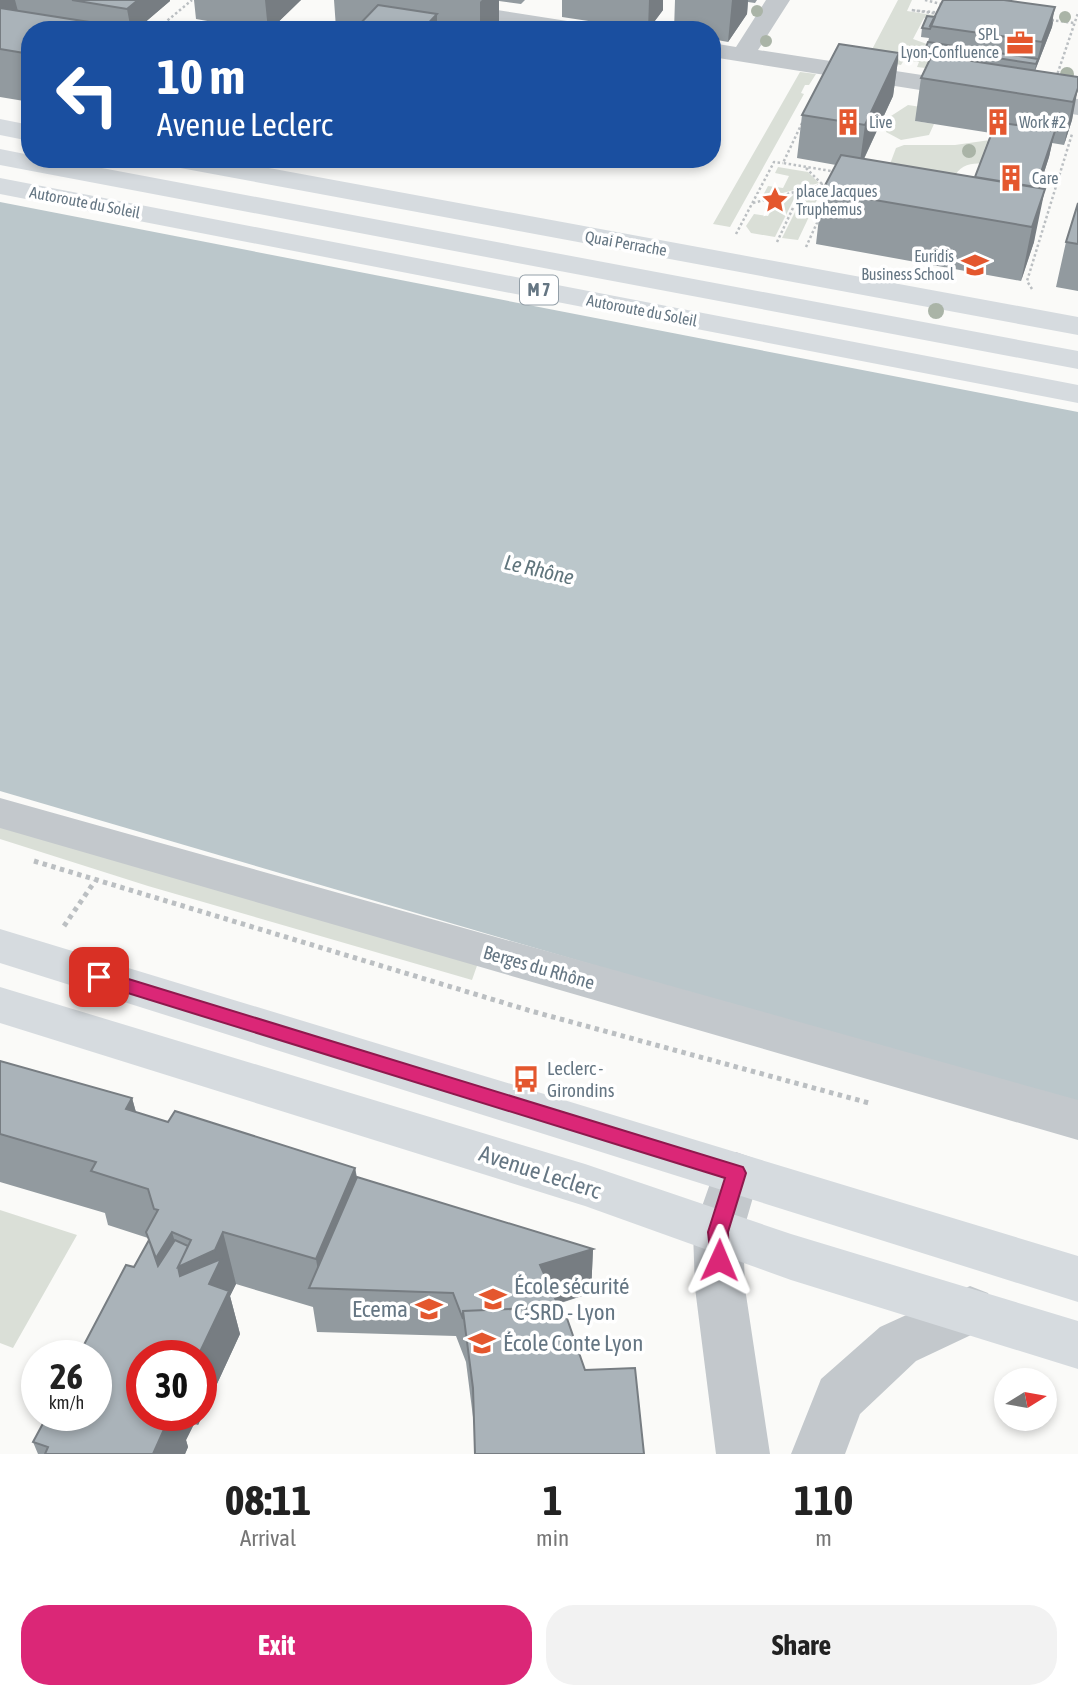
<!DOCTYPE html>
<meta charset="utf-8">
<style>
body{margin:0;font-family:"Asap Condensed",sans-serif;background:#f2f2f2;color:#222;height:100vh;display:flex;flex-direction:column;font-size:26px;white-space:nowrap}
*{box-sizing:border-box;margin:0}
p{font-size:23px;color:#767676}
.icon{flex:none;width:38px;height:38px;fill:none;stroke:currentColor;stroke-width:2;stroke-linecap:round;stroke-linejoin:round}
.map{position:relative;height:1454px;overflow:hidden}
.side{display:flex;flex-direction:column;background:#fff;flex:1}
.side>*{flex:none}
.banner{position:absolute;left:21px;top:21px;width:700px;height:147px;border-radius:28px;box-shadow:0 4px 10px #0003;background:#1a4fa0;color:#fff;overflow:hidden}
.needle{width:46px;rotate:79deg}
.buttons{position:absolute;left:994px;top:1368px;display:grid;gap:14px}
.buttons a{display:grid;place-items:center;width:63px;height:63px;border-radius:50%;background:#fff;box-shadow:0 4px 10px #0003;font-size:35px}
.speed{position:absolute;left:21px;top:1340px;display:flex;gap:14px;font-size:35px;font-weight:700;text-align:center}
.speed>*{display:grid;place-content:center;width:91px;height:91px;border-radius:50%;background:#fff;box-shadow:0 4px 10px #0003;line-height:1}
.speed small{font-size:18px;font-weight:400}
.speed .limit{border:10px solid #d22;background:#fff;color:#111}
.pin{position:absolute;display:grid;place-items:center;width:60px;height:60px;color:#fff;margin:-30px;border-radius:14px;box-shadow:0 4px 10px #0006}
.me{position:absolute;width:77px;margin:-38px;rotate:1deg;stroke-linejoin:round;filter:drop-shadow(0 0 5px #0008)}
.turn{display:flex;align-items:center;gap:24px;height:147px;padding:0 21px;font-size:32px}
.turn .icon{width:91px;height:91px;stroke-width:2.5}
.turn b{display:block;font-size:49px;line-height:60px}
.eta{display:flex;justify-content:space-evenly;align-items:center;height:119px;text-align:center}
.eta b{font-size:42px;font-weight:700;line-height:49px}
.cta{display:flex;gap:14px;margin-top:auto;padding:14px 21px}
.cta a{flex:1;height:80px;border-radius:28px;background:#db2777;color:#fff;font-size:28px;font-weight:700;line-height:80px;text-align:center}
.cta a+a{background:#f2f2f2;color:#222}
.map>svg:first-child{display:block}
</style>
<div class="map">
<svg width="1078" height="1454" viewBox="0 0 1078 1454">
<rect width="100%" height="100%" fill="#fafaf8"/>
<!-- green -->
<path fill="#dadfd7" d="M898,0H912L907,11L939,16L924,18L913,39L988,66L941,70L917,67L919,62L904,60L901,65L867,59Z
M800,72L816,74L809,85H805L801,93L804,94L730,227L713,224Z
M908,105L921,107L915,121L934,124L929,135L901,140L886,132L891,116Z
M990,140L985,164C972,162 959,165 954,178L890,164L896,148L904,145H955Z
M778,167L808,172L819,183L761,199L768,186L783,188L789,176L775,173Z
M824,185L798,240L782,238L806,190Z
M797,193L775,237L751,233L746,226L754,214L768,216L774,204L764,201Z
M0,824L479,960L472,980L148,886L0,839Z
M0,1210L77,1235L13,1348L0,1343Z"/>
<!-- water -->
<path fill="#bbc7cb" d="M0,202L1078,412V1107L0,791Z"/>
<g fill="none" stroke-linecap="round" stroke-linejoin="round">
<!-- path-far1 -->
<path stroke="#bbbfc2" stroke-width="2.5" stroke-dasharray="2.5 2.5" stroke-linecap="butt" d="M925,0L945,5
M939,14L911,10L942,13
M1051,20L1074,23
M156,30L192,0
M1056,78L1078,13
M802,123L783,163L837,172
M806,168L822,184
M753,203L829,183
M736,234L774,162L783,163
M777,242L801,191
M806,247L821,214
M1032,289L1027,281L1072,134"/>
<!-- path -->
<path stroke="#bbbfc2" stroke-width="5" stroke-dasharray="4.5 4.5" stroke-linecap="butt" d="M34,861L531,1011L869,1103
M64,926L95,881"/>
<!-- street -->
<path fill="#c3c8cc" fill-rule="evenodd" d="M432,0H458L465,5L580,23L588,25L592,30H533L458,18L450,16Z
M766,0H790L758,50L1078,99V115L712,57V43L736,47Z
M0,798L1078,1100V1140L0,828Z
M736,1152L753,1158L760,1173L743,1232L745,1288L770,1454H716L695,1288L693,1232L719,1158Z
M970,1286L988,1293L995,1310L988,1327L916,1361L860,1414L845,1454H791L821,1379L880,1327Z"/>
<!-- secondary -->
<path fill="#d6dbdf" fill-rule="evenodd" d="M0,119L30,125V141L0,135Z
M162,159H220L1078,317V335L175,167L166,165Z"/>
<!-- primary -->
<path fill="#d6dbdf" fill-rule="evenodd" d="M0,929L1078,1256V1302L0,963Z
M0,987L585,1164L791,1234L1078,1321V1369L791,1280L585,1206L0,1023Z"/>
<!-- highway -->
<path fill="#d6dbdf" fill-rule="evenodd" d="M0,149L30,155V159H54L1078,351V369L0,165Z
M0,178L1078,385V403L0,194Z"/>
</g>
<!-- trees -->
<g fill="#aab4a7">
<circle cx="757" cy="11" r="6"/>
<circle cx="1065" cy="17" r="6"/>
<circle cx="766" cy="41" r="6"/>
<circle cx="1067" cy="74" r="7"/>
<circle cx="969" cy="151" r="7"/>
<circle cx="936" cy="311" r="8"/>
</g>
<!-- wall -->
<path fill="#929a9f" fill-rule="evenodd" d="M0,0H170V1L136,30H106L90,27V30H30V102L0,97Z
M194,0H301L270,30H259L196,19Z
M334,0H525L521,4L499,1V30H348L336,28Z
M562,0H663V10L648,30L562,17Z
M675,0H757L755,3L748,2L747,14L728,42L712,39V30H674Z
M935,17L1053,18L1052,27L1035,71L1078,77L1072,120L1064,145L1052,143L1049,157L1039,188L1034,242L1021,281L816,244L822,191L836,165L797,158L802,115L899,53L893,96L864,159L975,177L991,133L915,121L921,78L931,57L924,56L929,38L921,37L922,28Z
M351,159H386L382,164Z
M1078,203V291L1056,287L1066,242Z
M0,1061L132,1098L136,1112L168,1122L355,1168L357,1177L593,1249L591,1293L558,1304L474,1425L466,1362L456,1336L317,1332L313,1307L236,1284L230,1296L240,1334L198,1425L194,1424L186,1440L188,1447L185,1454H38L33,1442L149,1240L148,1238L108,1225L105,1213L0,1182ZM201,1356V1416H142Z"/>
<!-- shaded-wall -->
<path fill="#777d82" d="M0,0H15L19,15L0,30Z
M138,0H170V1L136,30H131L127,9Z
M265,0H301L270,30H268Z
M482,0H499V30H480V2Z
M649,0H663V10L648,30Z
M732,0H748L747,14L728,42Z
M1055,7L1052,23L1054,18L1052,27L1034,73L1042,42Z
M437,14V30H422Z
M89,22L90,30H80Z
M899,53L893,96L859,169L865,125Z
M1078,88L1072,120L1064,145L1073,102Z
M1055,131L1049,157L1027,225L1033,198Z
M1045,189L1034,242L1021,281L1032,227Z
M132,1098L147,1153L126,1109Z
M355,1168L363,1222L321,1289L316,1259Z
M172,1232L182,1265L223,1232L236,1284L230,1296L240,1334L198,1425L196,1416H201V1356H198L171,1310L156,1258Z
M593,1249L591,1293L540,1309V1265Z
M170,1416H191L194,1424L186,1440L188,1447L185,1454H153Z"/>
<!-- building -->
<path fill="#aab3b9" stroke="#777d82" stroke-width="2" d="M72,0H138L127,9Z
M943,0H1004L1055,7L1042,42L930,26Z
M378,5L437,14L422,30H354Z
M0,8L89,22L80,30H30V54L0,49Z
M927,16L935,17L930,29L922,28Z
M928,42L1038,59L1036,64L926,47Z
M839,44L899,53L865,125L802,115Z
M932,55L1078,77V88L1073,102L921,78Z
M996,122L1055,131L1036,187L975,177Z
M841,155L1045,189L1032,227L822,191Z
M1078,203V244L1066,242Z
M0,1061L132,1098L126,1109L168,1122L175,1111L355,1168L316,1259L223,1232L215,1250L178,1267L191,1240L172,1232L156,1258L146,1232L158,1210L154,1209L148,1189L91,1171L96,1162L0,1134Z
M357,1177L593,1249L540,1265L559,1307L463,1311V1319L453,1293L309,1288Z
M149,1240L158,1266L175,1240L188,1246L178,1267L180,1276L221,1259L209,1284L229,1291L198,1356H142V1416H170L153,1454H45L48,1447L33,1442L47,1416H96V1356H78L126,1265L134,1267Z
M563,1307L585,1370L635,1368L644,1454H475L473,1388L463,1311Z"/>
<!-- route -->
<path fill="#db2777" stroke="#8e194d" stroke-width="2" d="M99,970L743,1167L746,1173L728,1232L729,1260L726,1267L719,1270L712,1267L708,1232L725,1178L92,982L90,977Z"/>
<!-- icons -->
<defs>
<symbol id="office-bare" viewBox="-9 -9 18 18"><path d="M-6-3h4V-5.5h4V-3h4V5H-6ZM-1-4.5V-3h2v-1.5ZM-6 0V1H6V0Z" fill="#e4572e" stroke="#fff" stroke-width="2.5" paint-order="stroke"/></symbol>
<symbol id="building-bare" viewBox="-9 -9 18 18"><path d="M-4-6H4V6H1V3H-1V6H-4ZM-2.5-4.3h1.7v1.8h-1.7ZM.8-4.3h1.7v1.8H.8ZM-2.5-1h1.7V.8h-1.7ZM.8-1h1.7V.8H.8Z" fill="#e4572e" stroke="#fff" stroke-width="2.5" paint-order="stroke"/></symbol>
<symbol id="sight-bare" viewBox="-9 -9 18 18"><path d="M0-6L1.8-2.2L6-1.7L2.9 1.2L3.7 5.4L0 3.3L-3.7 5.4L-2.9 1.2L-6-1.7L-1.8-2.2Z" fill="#e4572e" stroke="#fff" stroke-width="2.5" paint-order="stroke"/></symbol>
<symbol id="university-bare" viewBox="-9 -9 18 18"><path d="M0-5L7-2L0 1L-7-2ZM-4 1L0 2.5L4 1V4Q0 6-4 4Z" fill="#e4572e" stroke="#fff" stroke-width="2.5" paint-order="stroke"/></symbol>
<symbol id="bus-bare" viewBox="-9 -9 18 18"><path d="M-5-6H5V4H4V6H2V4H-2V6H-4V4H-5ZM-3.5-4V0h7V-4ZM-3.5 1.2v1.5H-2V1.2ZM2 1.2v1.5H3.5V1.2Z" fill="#e4572e" stroke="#fff" stroke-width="2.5" paint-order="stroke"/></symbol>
</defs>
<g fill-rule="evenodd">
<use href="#office-bare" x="1001" y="24" width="38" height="38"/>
<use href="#building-bare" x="829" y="103" width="38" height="38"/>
<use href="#building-bare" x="979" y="103" width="38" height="38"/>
<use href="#building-bare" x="992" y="159" width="38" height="38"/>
<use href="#sight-bare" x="756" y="181" width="38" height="38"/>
<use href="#university-bare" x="956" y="246" width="38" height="38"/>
<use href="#bus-bare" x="507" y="1060" width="38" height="38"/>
<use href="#university-bare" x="474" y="1280" width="38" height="38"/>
<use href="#university-bare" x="410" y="1290" width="38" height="38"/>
<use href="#university-bare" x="463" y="1324" width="38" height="38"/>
</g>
<g text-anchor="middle" stroke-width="7" stroke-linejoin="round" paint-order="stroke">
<!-- far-poi labels -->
<g font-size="16" fill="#657683" stroke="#fff" text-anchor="start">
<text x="999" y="40" text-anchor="end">SPL<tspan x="999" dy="18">Lyon-Confluence</tspan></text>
<text x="869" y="128">Live</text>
<text x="1019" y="128">Work #2</text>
<text x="1032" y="184">Care</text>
<text x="796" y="197">place Jacques<tspan x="796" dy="18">Truphemus</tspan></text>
<text x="954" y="262" text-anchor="end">Euridis<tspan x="954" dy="18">Business School</tspan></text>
</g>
<!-- far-street labels -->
<g font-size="16" fill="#657683" stroke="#fff">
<text transform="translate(85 202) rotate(11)" y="6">Autoroute du Soleil</text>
<text transform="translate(626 243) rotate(10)" y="6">Quai Perrache</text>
<text transform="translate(642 310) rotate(11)" y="6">Autoroute du Soleil</text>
</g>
<!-- shield labels -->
<rect fill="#fff" stroke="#939fa8" stroke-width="2" x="520" y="275.5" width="38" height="29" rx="5"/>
<g font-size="18" font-weight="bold" fill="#657683">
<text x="539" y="296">M 7</text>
</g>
<!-- street labels -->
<g font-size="19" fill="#657683" stroke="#fff">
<text transform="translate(539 967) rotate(16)" y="7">Berges du Rhône</text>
</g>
<!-- poi labels -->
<g font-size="19" fill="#657683" stroke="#fff" text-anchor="start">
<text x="547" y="1075">Leclerc -<tspan x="547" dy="22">Girondins</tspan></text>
</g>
<!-- water labels -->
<g font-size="21" font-style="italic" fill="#60757c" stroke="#fff">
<text transform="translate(539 570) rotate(13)" y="7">Le Rhône</text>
</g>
<!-- near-street labels -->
<g font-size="23" fill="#657683" stroke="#fff">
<text transform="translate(540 1172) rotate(18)" y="8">Avenue Leclerc</text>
</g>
<!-- near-poi labels -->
<g font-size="23" fill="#657683" stroke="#fff" text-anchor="start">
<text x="514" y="1294">École sécurité<tspan x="514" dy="26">C-SRD - Lyon</tspan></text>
<text x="408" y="1317" text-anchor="end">Ecema</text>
<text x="503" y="1351">École Conte Lyon</text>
</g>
</g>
</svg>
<div class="buttons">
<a><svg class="needle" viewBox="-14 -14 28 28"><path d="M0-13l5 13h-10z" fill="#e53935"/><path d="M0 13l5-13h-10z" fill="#767676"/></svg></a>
</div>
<div class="speed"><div>26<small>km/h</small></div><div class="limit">30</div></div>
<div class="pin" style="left:99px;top:977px;background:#d93025"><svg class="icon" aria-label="arrive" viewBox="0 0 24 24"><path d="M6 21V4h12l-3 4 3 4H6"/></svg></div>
<svg class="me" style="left:719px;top:1260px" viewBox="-20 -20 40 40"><path d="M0-17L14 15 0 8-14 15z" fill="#db2777" stroke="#fff" stroke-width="4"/></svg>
<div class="banner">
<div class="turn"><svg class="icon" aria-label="left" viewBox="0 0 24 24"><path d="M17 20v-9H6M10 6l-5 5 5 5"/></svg><div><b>10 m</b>Avenue Leclerc</div></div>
</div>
</div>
<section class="side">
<div class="eta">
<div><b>08:11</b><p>Arrival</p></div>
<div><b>1</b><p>min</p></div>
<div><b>110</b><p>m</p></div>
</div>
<div class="cta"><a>Exit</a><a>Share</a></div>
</section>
